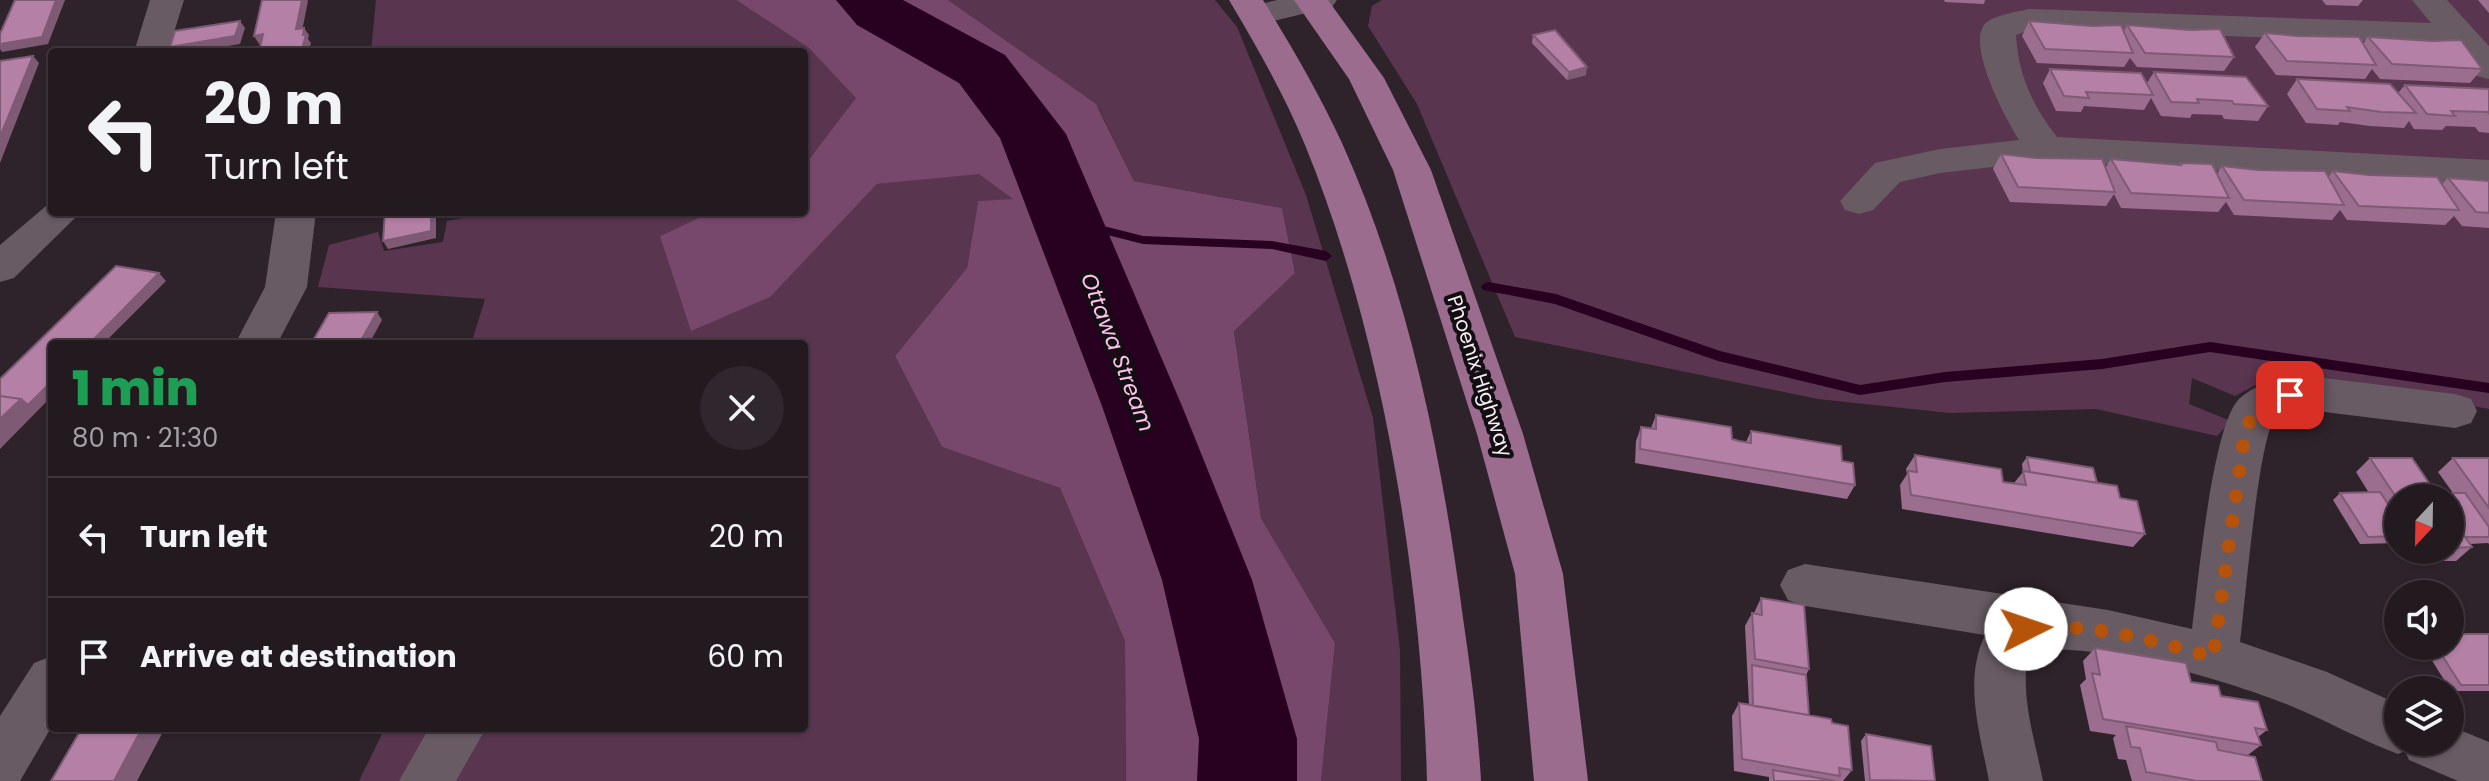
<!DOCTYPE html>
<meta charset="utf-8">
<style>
body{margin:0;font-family:Poppins,sans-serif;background:#2f272d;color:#f1f3f6;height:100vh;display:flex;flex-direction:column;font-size:30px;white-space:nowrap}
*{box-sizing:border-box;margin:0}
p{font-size:26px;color:#a3a1a5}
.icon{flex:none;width:44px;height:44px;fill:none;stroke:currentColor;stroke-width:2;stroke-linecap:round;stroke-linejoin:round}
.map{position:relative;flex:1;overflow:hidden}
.drawer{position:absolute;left:48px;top:340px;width:760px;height:392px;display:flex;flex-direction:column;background:#231a20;border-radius:8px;box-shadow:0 2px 6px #0004,0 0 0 2px #40383e}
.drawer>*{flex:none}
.hud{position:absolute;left:48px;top:48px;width:760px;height:168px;border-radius:8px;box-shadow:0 2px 6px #0004,0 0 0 2px #40383e;background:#231a20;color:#f1f3f6;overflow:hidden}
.needle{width:52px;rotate:202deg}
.buttons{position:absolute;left:2384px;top:484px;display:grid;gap:16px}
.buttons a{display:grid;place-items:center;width:80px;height:80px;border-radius:50%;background:#231a20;box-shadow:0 2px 6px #0004,0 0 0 2px #40383e;font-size:40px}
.pin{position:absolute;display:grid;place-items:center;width:68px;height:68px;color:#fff;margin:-34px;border-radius:16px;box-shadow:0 4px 12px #0006}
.me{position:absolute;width:88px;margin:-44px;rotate:86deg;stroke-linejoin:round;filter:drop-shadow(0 0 6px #0008)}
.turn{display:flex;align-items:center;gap:28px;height:168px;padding:0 24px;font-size:36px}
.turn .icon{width:104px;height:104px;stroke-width:2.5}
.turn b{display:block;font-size:56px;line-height:68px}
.round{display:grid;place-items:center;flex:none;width:84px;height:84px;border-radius:42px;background:#2f272d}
.summary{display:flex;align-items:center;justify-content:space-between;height:136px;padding:0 24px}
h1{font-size:48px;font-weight:800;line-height:60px;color:#1e9e55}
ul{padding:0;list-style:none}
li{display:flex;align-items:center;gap:24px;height:120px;padding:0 24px;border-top:2px solid #40383e}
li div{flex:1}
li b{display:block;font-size:30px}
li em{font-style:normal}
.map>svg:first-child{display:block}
</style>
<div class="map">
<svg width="2489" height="781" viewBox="0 0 2489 781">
<rect width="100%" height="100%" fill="#2f232b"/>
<!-- green -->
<path fill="#5a3550" d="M376,0H736L809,48L857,98L804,166V52H371Z
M948,0H1215L1237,27L1306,195L1373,418L1400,650L1401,781H1321L1335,643L1261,518L1234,330L1295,273L1282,208L1134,181L1099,109Z
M1382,0H2489V409L2283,370L2235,396L2192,378L2189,404L2231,421L2217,436L2096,409L1950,413L1818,399L1515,337L1417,104L1368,26L1372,6Z
M979,173L1015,200L978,201L967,268L895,356L942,447L1060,488L1125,641L1126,781H359L385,728H804V344H471L485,299L318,287L329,245L378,232L384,251L443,242L447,221L498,212H711L660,236L770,296L877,184Z"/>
<!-- forest -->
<path fill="#78486c" d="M736,0H948L1096,104L1134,181L1282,208L1295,273L1234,331L1261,518L1335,643L1321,781H1126L1125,641L1060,488L942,447L895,356L967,268L978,201L1013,199L979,174L877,184L770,297L691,331L660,236L711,212H804V166L856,98L809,48Z"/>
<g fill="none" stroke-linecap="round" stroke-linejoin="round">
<!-- stream -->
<path fill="#280020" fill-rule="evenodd" d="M1068,217L1143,236L1272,241L1326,251L1332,256L1326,261L1272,249L1143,244L1064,224L1062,221L1064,218Z
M1488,282L1556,294L1720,351L1860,385L1945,372L2102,359L2210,342L2489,383V393L2210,352L2102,369L1945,382L1860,395L1718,361L1555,304L1483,290L1481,287L1483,284Z"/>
<!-- river -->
<path fill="#280020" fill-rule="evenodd" d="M836,0H903L1005,55L1066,134L1182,406L1252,580L1297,739V781H1197L1199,739L1162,580L1102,406L1000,138L959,83L857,25Z"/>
<!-- minor -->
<path fill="#685b64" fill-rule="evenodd" d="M150,0H184L168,52H134Z
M1277,0H1337L1332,7L1256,25L1244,22L1239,15L1244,8Z
M2412,0H2447L2489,46V79L2477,76L2449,44L2032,29L2016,35C2018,74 2033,107 2057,137L2489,160V186L2046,161L1940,173L1900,182L1873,210L1859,214L1845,210L1840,201L1875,163L1940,149L2019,140C2007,121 1963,41 1987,22C1996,15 2017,12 2029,9L2431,23Z
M52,201V212H81L14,278L0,282V245Z
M276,212H316L307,287L277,344H235L265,287Z
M2308,376L2455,394L2471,399L2477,411L2471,423L2455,428L2308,410C2296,412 2282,411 2274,421C2258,442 2245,606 2240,642L2327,672L2398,704V742H2450V726L2489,742V781H2458L2409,760L2405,751L2398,754C2361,740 2327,721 2291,706C2241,685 2076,633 2028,655C2020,696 2035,740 2043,781H1989C1980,733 1963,681 1985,635L1805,606L1788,600L1780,585L1788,570L1805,564L2108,610L2192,629C2198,584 2212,426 2239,399C2258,381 2283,380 2308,376Z
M52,656V726L20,781H0V716L34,663Z
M429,728H486L456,781H399Z"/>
<!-- major -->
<path fill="#9c6c8f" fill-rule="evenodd" d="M1229,0H1263C1292,47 1319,93 1342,143C1409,292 1442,458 1463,618C1471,672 1478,727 1481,781H1427C1422,580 1382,332 1305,145C1284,94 1257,47 1229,0Z
M1294,0H1328L1384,78L1431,170L1523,434L1563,574L1588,781H1534L1515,574L1477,434L1393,170L1349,79Z"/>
</g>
<!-- wall -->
<path fill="#9b6e8f" d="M1944,0H1985L1984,4L1945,2Z
M2322,0H2363L2358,6L2326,5Z
M2478,0H2489V13Z
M2029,21L2124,31L2127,25L2234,57L2224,71L2137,67L2130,58L2124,67L2037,63L2022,36Z
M2265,33L2363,44L2368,37L2482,69L2470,83L2380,79L2372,69L2365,79L2276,75L2255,47Z
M1533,35L1586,75L1567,80L1532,43Z
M2050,69L2147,83L2154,72L2268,106L2258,121L2224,119L2222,115L2192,114L2190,118L2161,116L2151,98L2144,110L2084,106L2081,112L2056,111L2043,83Z
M2297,79L2398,93L2405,85L2489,89V133L2479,132L2475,127L2446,126L2442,130L2414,129L2409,121L2404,128L2370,126L2340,122L2338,125L2306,123L2287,94Z
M2001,154L2106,167L2111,159L2178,165L2180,163L2217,174L2222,166L2328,178L2333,171L2442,184L2448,178L2489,181V228L2462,226L2454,216L2445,225L2347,220L2340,210L2332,220L2234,215L2226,202L2218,212L2121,208L2114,194L2106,206L2010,202L1993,169Z
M1656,415L1732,439L1746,442L1751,431L1842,461L1855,485L1847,499L1635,463L1636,441L1641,427L1651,428Z
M1915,455L2003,482L2014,483L2023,472L2022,464L2027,457L2097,483L2120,498L2145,534L2133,547L1902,509L1900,485L1907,474L1906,469Z
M2370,458L2435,493H2453L2438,472L2453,458H2489V544L2488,543L2470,544L2472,547L2456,561H2414L2407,550H2450V498H2398V543L2360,544L2333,500L2340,493H2369L2356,472Z
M1761,598L1809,669L1806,675L1809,715L1832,723L1852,770L1843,781H1769V777L1734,771L1732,716L1739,703L1749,705L1745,626L1752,613H1754Z
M2489,634V691H2451L2423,646H2450Z
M2095,648L2191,682L2221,696L2267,730L2258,737L2261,745L2248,755L2262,781H2132L2126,760L2118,759L2113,738L2116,735L2090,731L2080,685L2086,679L2083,661Z
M52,711V728H165L53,731L44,725Z
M1866,734L1935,781H1865L1861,741Z"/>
<!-- shaded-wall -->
<path fill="#7e5a74" d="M56,0H65L48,44L2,52L0,49V44Z
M302,0H307L308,1L301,36L296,29Z
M240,21L245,28L240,44L192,52H174L170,47Z
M304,28L309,35L308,39L311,43L308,52H301Z
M263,34L268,42L259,44L254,36Z
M33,56L39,63L0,163V137Z
M1587,67L1586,75L1567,80L1569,72Z
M431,212H436V238L388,249L383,241Z
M159,273L166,281L103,344H89Z
M377,312L382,320L369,344H359Z
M52,381V396L0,449V419L21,399Z
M142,728H165L137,781H114Z"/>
<!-- building -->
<path fill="#b480a6" stroke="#7e5a74" stroke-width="2" d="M15,0H56L42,37L0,44V34Z
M262,0H302L296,29L304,28L303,35H306L301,52H259L263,34L254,36Z
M240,21L235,36L170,47L175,31Z
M2029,21L2092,26L2121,25L2133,53L2045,49Z
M2127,25L2190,30L2220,29L2234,57L2145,53Z
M1555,30L1587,67L1569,72L1533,35Z
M2265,33L2298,36L2359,37L2376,65L2287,61Z
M2368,37L2432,41L2461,40L2482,69L2392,64Z
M33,56L0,137V61Z
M2050,69L2141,73L2153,95L2086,92L2089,98L2064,96Z
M2154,72L2246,77L2268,106L2234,104L2232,101L2197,99L2199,103L2171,102Z
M2297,79L2390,84L2416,113L2381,112L2347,107L2350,111L2317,109Z
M2405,85L2489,89V114L2488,112L2451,111L2455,116L2427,114Z
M2001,154L2036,158L2102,159L2115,192L2018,187Z
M2111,159L2181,165L2180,163L2212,164L2229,198L2131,193Z
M2222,166L2258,170L2325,171L2344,205L2244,200Z
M2333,171L2369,175L2437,177L2459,210L2359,206Z
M2448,178L2489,181V213L2476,212Z
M385,212H431V231L383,241Z
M116,266L159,273L89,344H52V381L28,405L21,399L0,396V379Z
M377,312L359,344H311L329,313Z
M0,396L21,399L0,419Z
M1656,415L1731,427L1732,439L1739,441L1751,443V431L1841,446L1842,461L1853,463L1855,485L1640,449L1641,427L1656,429Z
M1915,455L2001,469L2003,482L2026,485L2023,471L2117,486L2120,498L2137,501L2145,534L1911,495L1908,471L1917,472Z
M2027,457L2093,468L2097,483L2030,472Z
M2370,458H2412L2439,498H2398V500Z
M2453,458H2489V508Z
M2380,492L2398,519V536L2368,537L2340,493Z
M2435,493H2465L2489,527V537H2465L2450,515V498H2439Z
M2450,515L2472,547L2450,548Z
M1761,598L1804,605L1809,669L1755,659L1752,613L1762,615Z
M2450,634H2489V685H2461L2436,646H2450Z
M2095,648L2186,663L2191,682L2218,686L2221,696L2258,702L2267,730L2255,728L2261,745L2103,719L2092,673L2100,675Z
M1752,665L1806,675L1809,715L1753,706Z
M1739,703L1831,719L1832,723L1848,726L1852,770L1839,768L1840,776L1742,759Z
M52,711V725H44Z
M2126,726L2216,742L2218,750L2255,757L2262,781H2197L2146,772L2140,748L2131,747Z
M82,728H142L114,781H51Z
M1866,734L1931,746L1935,781L1870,780Z
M1773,770L1835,781H1774Z"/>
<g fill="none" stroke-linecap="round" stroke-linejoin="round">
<!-- route -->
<path stroke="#b45309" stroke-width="14" stroke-dasharray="0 25.2" d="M2026,629C2089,621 2152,641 2213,657L2245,432C2254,409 2266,399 2290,395"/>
</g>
<g text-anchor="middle" stroke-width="8" stroke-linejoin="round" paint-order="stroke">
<!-- street labels -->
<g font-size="20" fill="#f6eef4" stroke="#130e12">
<text transform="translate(1480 376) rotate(72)" y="7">Phoenix Highway</text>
</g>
<!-- water labels -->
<g font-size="22" font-style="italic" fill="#fec1ed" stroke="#130e12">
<text transform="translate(1118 352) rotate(69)" y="8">Ottawa Stream</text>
</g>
</g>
</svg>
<div class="buttons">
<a><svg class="needle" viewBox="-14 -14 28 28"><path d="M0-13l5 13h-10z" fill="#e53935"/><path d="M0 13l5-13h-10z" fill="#a3a1a5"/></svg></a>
<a><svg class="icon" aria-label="sound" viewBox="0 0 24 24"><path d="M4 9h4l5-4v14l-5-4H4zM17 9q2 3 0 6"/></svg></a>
<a><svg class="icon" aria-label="layers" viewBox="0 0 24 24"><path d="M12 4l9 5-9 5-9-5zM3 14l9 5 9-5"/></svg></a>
</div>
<div class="pin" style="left:2290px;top:395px;background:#d93025"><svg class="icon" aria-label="arrive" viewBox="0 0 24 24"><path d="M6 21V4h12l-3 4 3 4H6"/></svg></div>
<svg class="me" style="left:2026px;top:629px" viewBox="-20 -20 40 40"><circle r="19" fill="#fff"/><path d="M0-13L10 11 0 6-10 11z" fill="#b45309"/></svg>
<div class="hud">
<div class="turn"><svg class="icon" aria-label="left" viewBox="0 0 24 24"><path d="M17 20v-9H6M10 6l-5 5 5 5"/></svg><div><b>20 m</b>Turn left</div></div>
</div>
<section class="drawer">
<div class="summary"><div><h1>1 min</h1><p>80 m · 21:30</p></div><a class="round"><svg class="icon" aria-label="close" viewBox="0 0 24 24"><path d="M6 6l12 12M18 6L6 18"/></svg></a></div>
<ul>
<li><svg class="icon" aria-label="left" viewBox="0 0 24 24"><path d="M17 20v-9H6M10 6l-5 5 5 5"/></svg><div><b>Turn left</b></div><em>20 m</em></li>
<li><svg class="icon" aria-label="arrive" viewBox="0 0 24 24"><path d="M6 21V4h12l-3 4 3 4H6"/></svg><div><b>Arrive at destination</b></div><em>60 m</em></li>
</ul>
</section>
</div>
